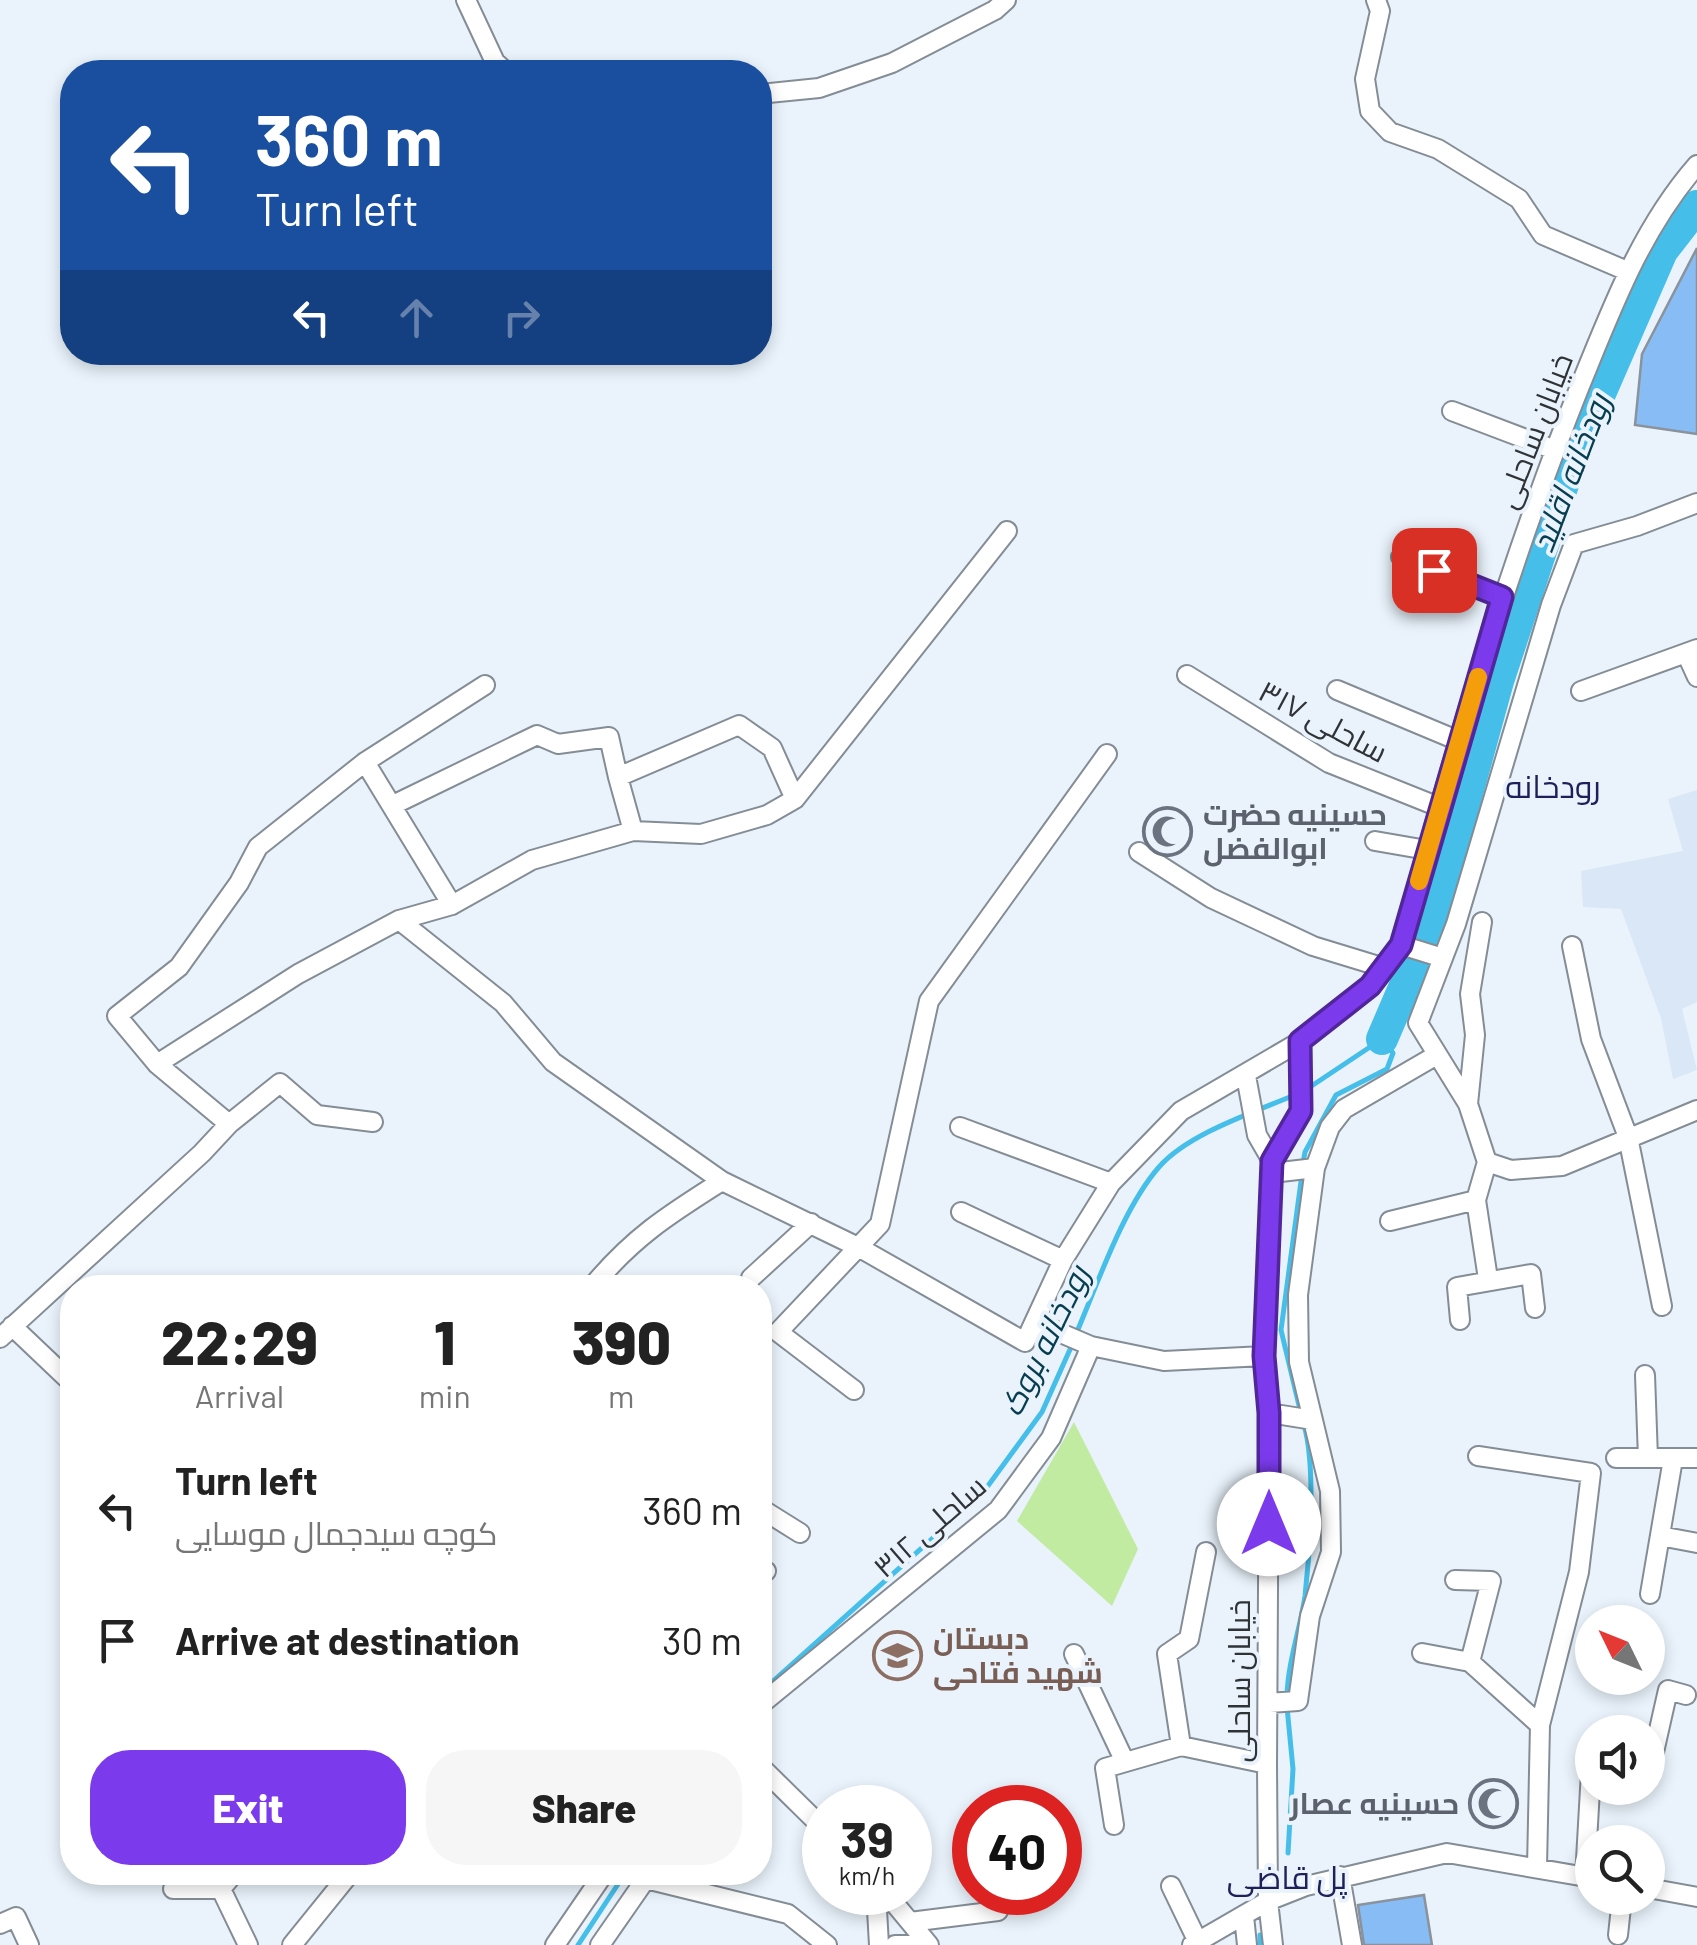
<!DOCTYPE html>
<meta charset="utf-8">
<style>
body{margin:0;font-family:Barlow,Cairo,sans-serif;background:#f6f6f6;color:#222;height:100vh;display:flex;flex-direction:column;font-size:38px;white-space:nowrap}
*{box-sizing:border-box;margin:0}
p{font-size:32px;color:#767676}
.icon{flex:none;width:55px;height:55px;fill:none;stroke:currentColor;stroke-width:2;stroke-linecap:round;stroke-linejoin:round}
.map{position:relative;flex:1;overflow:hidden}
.details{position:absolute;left:60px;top:1275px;width:712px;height:610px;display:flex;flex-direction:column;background:#fff;border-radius:40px;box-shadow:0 5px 15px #0003}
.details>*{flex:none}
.top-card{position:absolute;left:60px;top:60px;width:712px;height:305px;border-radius:40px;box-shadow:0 5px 15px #0003;background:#1a4fa0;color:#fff;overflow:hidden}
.needle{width:65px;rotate:313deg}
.controls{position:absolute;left:1575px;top:1605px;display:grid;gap:20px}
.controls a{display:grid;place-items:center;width:90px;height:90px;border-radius:50%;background:#fff;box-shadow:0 5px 15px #0003;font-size:50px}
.speed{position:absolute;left:802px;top:1785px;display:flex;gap:20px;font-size:50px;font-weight:700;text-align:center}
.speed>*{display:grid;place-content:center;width:130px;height:130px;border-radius:50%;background:#fff;box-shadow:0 5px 15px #0003;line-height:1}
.speed small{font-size:25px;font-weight:400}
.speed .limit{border:15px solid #d22;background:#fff;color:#111}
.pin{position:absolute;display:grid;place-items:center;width:85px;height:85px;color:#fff;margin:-42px;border-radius:20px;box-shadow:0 5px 15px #0006}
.me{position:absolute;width:110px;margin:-55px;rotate:0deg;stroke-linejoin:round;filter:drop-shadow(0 0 8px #0008)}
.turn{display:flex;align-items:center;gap:35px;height:210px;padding:0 30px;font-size:45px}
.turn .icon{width:130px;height:130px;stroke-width:2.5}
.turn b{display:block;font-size:70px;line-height:85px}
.lanes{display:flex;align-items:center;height:95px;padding:0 30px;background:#0003;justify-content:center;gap:50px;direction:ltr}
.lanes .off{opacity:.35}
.eta{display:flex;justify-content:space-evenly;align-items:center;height:170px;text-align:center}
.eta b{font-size:60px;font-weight:800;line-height:70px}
.primary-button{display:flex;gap:20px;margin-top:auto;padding:20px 30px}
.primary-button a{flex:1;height:115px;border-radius:40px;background:#7c3aed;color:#fff;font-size:40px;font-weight:800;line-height:115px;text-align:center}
.primary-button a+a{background:#f6f6f6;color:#222}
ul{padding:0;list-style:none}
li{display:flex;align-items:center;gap:30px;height:130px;padding:0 30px}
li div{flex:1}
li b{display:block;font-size:38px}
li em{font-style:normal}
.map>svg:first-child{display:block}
</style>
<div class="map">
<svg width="1697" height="1945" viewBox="0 0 1697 1945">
<rect width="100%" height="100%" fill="#eaf3fc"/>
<!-- built -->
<path fill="#dae7f6" d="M1697,790V1002L1682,1009L1697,1070L1673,1079L1661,1018L1621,909L1583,907L1581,871L1683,851L1668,799Z"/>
<!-- green -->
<path fill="#c2eba2" d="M1074,1422L1138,1549L1112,1606L1017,1521Z"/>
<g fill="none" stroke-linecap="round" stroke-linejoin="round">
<!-- stream -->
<path stroke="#45bee9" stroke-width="5" d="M1303,1163L1305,1152L1336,1095L1387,1069L1393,1053L1382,1039L1307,1089
M1076,1334C1098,1283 1123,1208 1159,1167C1189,1133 1255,1112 1297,1094
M1301,1414L1281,1330L1302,1174
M760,1693L982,1494L1042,1412L1072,1345
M1287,1696C1288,1661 1300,1630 1305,1596C1310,1552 1316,1466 1304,1425
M1287,1707L1293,1769L1288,1853
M1260,1935V1945
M578,1945L626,1872"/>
<!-- river -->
<path stroke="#45bee9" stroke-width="32" d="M1382,1039L1431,925L1498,681L1571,460L1662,251L1697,206"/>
</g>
<!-- building -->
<path fill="#88bcf4" stroke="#8a929b" stroke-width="2.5" d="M1697,248V434L1635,425L1642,354Z
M1424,1895L1432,1945H1364L1358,1905Z"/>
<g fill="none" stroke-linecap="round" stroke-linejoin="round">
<defs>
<path id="minor" d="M466,0L495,62L506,72
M1376,0L1380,11L1365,79L1370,111L1390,132L1438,149L1519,199L1543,235L1627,271
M760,94L819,88L892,63L995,10L1006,0
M1452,411L1555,450
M1697,503L1637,526L1574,544L1551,605L1456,924L1418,1023L1468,1104L1487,1162L1511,1170L1562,1166L1697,1110
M1401,557L1502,597
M1686,653L1697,677
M1187,675L1329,763L1439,807
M1337,690L1459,741
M1581,691L1697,649
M365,762L452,905
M393,805L537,735L558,744L609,737L618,777
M633,831L618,777L739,725L772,748L795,799
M1375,841L1427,850
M1139,852L1211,898L1313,946L1385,968
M399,920L503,1003L553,1062L722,1181L860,1248L1025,1342L1063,1260L1111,1183L1181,1111L1301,1041L1371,986L1401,945C1453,756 1507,568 1580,386C1612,308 1641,229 1697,165
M1401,945L1443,958
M1572,946L1591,1039L1628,1137L1662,1306
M157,1064L298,974L399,920L452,905L532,860L633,831L701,834L767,815L795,799L1007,531
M1246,1076L1257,1135L1272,1161L1264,1356L1269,1413L1267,1764L1268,1901L1273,1945
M1468,1104L1475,1035L1470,994L1482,922
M229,1124L280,1083L317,1115L373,1122
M960,1127L1111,1183
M1272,1161L1301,1111V1041
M1272,1173L1315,1168
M1476,1200L1488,1279
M961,1212L1063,1260
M1390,1221L1476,1200L1487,1162
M751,1278L811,1223
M591,1288C632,1238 668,1215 722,1181
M1460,1320L1457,1287L1531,1274L1535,1308
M1035,1322L1091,1346
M12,1326L72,1383
M0,1338L202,1153L229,1124L157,1064L117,1016L179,967L239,883L258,847L365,762L485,685
M1645,1375L1648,1458
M854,1390L778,1332L880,1224L929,1001L1107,754
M1269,1413L1313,1420
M1478,1456L1591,1473L1579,1572L1540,1725L1537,1867
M1616,1458H1697
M760,1508L800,1533
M1660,1536L1697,1543
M1206,1552L1189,1639L1167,1654L1181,1746L1267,1764
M760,1568L766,1571
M1455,1580L1491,1581L1470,1662
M1650,1594L1673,1459
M1422,1653L1470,1662L1540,1725
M1074,1654L1125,1762
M1268,1703L1298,1701L1310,1616L1331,1552L1330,1491L1299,1362L1298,1295L1315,1168L1330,1127L1344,1109L1435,1056
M760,1705L998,1510L1051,1438L1091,1346L1164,1361L1264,1356
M1648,1750L1654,1752L1668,1690L1686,1695
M760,1766L825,1830
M1114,1825L1105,1768L1181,1746
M910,1845L919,1843
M235,1872L221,1889L248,1945
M1340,1876L1352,1945
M1585,1877L1592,1754
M646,1879L788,1914L827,1945
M1171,1886L1198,1942
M1648,1888L1697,1897
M173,1889H221
M876,1892L879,1945
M885,1892L929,1945
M1244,1916L1247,1945
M910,1922L998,1911
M0,1924L16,1917L29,1945
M1618,1935L1622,1898
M292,1945L351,1872
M555,1945L605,1872
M600,1945L650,1873
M895,1945H914
M1192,1945L1268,1901L1306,1886L1447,1853L1592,1878"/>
</defs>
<!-- minor casing -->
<use href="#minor" stroke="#848c95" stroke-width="22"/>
<!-- minor -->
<use href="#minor" stroke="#fff" stroke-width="18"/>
</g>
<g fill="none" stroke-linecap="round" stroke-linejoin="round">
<defs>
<path id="route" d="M1269,1524V1413L1264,1356L1272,1161L1301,1111L1300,1041L1370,986L1401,945L1502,597L1434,570"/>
</defs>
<!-- route casing -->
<use href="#route" stroke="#51269a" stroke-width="25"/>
<!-- route -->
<use href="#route" stroke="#7c3aed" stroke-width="18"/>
<!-- slow -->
<path stroke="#f59e0b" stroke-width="18" d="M1419,881L1478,677"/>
</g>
<!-- icons -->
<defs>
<symbol id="mosque-ring" viewBox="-11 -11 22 22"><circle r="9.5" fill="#eaf3fc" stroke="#6b7280" stroke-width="1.5"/><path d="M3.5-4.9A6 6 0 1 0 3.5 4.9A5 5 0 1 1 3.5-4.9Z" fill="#6b7280"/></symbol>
<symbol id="school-ring" viewBox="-11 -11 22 22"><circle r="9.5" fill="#eaf3fc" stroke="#8d6e63" stroke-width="1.5"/><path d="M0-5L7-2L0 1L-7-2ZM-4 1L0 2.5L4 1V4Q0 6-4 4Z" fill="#8d6e63"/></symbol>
</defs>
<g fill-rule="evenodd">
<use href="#mosque-ring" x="1140" y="804" width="55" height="55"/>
<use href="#school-ring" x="870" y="1628" width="55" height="55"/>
<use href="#mosque-ring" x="1466" y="1776" width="55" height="55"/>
</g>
<g text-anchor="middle" stroke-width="8" stroke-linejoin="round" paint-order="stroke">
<!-- street labels -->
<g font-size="30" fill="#2f3336" stroke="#eaf3fc">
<text transform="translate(1535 431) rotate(-69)" y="10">خیابان ساحلی</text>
<text transform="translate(1323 722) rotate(28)" y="10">ساحلی ۳۱۷</text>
<text transform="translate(930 1527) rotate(-41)" y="10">ساحلی ۳۱۲</text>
<text transform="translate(1240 1681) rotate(-90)" y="10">خیابان ساحلی</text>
</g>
<!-- worship labels -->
<g font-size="30" font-weight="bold" fill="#5b616d" stroke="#eaf3fc" text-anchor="start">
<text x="1203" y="825">حسینیه حضرت<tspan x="1203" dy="34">ابوالفضل</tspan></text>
<text x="1459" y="1814" text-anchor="end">حسینیه عصار</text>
</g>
<!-- education labels -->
<g font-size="30" font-weight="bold" fill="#785e54" stroke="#eaf3fc" text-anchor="start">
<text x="933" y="1649">دبستان<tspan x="933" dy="34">شهید فتاحی</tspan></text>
</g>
<!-- water labels -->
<g font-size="32" font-style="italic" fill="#063d4f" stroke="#eaf3fc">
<text transform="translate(1571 473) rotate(-69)" y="11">رودخانه اقلید</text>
<text transform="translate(1045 1341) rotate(-64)" y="11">رودخانه بروک</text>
</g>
<!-- neighbourhood labels -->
<g font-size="32" fill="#1f2059" stroke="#eaf3fc">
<text x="1553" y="798">رودخانه</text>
<text x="1287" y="1889">پل قاضی</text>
</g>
</g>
</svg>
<div class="controls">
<a><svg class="needle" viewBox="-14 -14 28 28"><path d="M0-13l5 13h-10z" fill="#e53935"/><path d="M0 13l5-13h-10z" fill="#767676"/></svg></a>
<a><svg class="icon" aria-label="sound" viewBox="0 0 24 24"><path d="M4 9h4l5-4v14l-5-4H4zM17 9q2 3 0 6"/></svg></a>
<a><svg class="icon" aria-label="search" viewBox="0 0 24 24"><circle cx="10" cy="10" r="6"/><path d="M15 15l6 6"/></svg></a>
</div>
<div class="speed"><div>39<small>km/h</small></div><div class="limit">40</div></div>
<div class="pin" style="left:1434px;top:570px;background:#d93025"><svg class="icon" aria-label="arrive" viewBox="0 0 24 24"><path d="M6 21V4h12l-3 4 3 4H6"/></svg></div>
<svg class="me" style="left:1269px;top:1524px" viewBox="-20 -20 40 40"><circle r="19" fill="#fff"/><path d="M0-13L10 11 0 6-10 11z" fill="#7c3aed"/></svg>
<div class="top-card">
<div class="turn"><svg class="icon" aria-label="left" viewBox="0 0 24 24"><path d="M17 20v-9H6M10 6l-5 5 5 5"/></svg><div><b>360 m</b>Turn left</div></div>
<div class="lanes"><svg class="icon" aria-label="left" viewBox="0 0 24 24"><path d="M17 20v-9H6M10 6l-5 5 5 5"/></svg><svg class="icon off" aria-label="ahead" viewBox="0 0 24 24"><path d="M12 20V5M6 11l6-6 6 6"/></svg><svg class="icon off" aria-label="right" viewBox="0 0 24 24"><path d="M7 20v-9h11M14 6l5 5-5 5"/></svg></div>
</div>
<section class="details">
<div class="eta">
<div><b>22:29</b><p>Arrival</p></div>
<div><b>1</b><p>min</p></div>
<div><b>390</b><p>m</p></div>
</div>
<ul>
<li><svg class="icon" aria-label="left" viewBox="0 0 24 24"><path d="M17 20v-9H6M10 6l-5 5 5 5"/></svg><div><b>Turn left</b><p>کوچه سیدجمال موسایی</p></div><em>360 m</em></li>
<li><svg class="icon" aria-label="arrive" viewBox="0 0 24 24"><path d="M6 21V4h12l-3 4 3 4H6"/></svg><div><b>Arrive at destination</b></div><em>30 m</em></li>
</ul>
<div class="primary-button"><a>Exit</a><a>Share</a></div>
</section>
</div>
